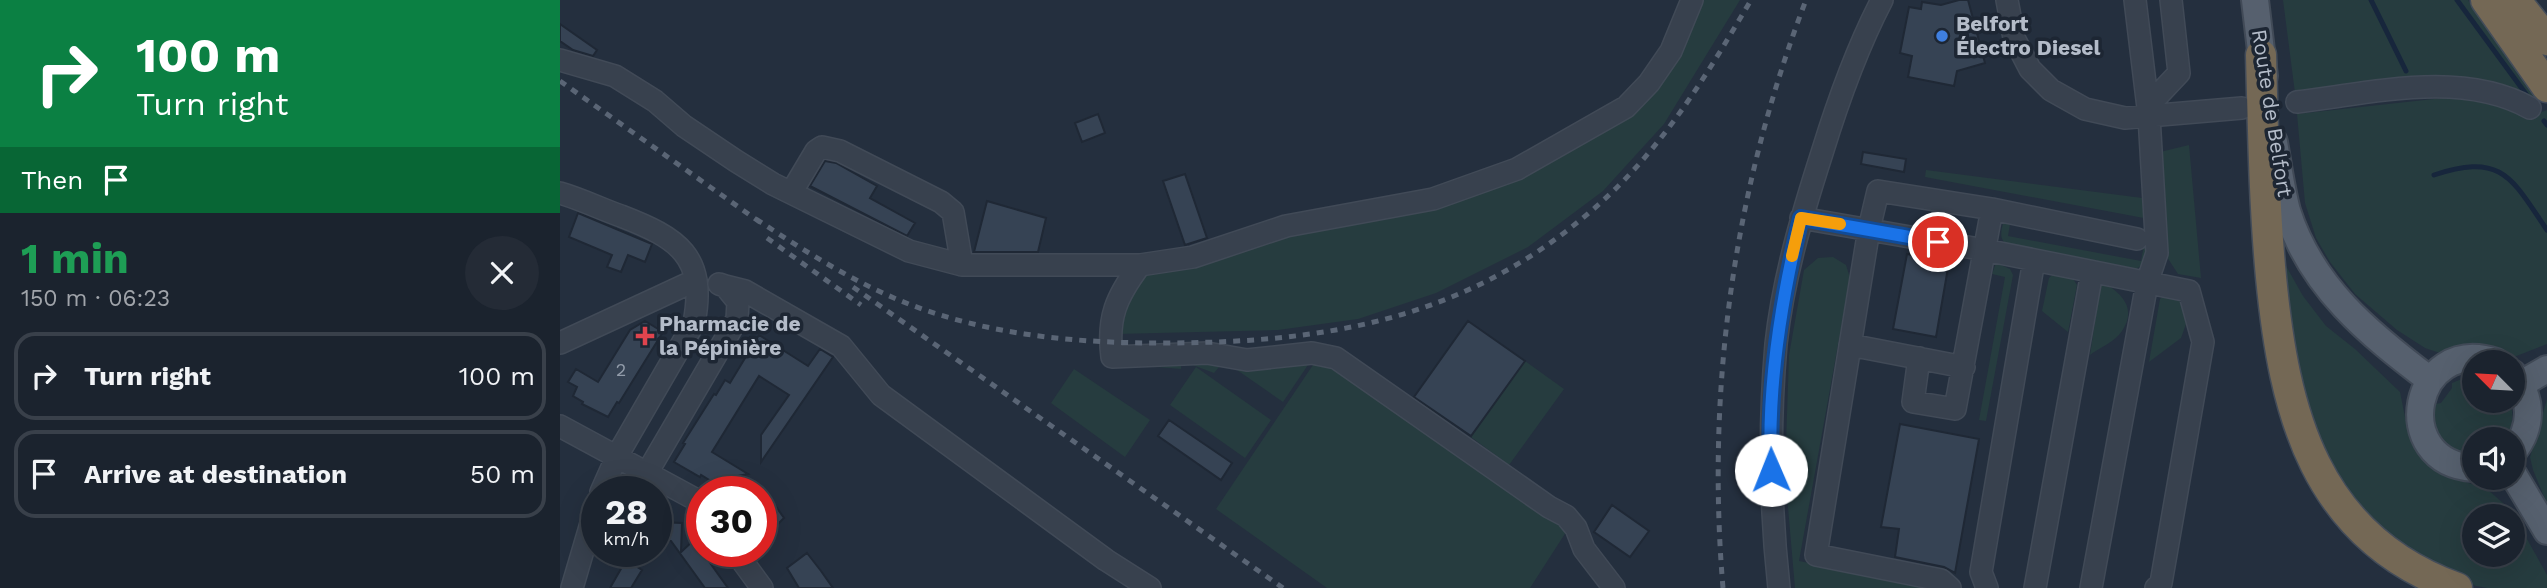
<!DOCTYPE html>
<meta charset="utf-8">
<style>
body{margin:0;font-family:"Work Sans",sans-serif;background:#242b36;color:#f1f3f6;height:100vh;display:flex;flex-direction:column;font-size:26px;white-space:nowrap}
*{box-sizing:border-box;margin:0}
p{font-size:23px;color:#a0a4aa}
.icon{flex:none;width:38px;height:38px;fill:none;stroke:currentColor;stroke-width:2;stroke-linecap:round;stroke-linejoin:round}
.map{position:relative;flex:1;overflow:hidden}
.details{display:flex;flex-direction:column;background:#1b232e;width:560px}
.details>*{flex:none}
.banner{background:#0b8043;color:#fff;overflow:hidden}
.needle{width:46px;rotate:294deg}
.buttons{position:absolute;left:1902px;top:350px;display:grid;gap:14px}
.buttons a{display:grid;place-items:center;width:63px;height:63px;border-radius:50%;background:#1b232e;box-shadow:0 7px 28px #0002,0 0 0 2px #39404a;font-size:35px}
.speed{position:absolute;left:21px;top:476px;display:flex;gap:14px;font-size:35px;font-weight:700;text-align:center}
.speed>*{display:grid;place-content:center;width:91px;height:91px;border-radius:50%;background:#1b232e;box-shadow:0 7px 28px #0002,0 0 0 2px #39404a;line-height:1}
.speed small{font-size:18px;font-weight:400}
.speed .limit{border:10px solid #d22;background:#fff;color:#111}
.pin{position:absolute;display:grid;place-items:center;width:60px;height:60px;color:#fff;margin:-30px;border:4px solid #fff;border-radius:50%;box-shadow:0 2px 7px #0007}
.me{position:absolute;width:77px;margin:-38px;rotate:359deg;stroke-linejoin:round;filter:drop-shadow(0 0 5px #0008)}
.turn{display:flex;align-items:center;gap:24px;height:147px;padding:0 21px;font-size:32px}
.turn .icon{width:91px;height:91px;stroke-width:2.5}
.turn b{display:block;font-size:49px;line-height:60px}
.then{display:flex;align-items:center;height:66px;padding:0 21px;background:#0003;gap:14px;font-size:26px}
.round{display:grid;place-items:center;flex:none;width:74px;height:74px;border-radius:37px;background:#242b36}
.headline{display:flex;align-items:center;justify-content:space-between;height:119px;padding:0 21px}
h1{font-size:42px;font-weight:700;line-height:52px;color:#1e9e55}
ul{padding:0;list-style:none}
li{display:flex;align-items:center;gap:21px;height:88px;margin:0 14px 10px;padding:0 7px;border:4px solid #39404a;border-radius:21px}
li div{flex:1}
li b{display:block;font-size:26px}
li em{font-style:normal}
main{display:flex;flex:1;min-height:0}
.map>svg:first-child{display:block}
</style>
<main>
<section class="details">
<div class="banner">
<div class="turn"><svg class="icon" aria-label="right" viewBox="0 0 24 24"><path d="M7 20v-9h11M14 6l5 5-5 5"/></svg><div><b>100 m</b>Turn right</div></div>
<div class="then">Then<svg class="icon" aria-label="arrive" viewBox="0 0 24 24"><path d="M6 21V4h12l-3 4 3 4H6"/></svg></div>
</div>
<div class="headline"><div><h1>1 min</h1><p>150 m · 06:23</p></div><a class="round"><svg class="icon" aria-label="close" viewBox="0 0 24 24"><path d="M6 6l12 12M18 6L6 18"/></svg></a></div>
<ul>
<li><svg class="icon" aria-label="right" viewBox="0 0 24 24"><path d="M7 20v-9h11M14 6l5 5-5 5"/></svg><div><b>Turn right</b></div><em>100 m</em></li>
<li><svg class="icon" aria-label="arrive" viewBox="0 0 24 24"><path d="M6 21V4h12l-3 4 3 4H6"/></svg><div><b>Arrive at destination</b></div><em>50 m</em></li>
</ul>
</section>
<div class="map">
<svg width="1987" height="588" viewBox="0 0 1987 588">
<rect width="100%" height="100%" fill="#242f3e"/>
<!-- green -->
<path fill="#263c3f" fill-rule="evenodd" d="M1137,0H1180L1104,124L1043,191L968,247L876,293L798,319L718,330L556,334L559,312L587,271L715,234L860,209L1079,102Z
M1723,0H1908L1977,96L1967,101L1917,82L1850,77L1735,93Z
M1892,97L1930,101L1972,116L1987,110V344L1954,357L1938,352L1896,350L1880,353L1865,348L1837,330L1795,294L1770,262L1756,238L1745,203L1737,114Z
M1629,145L1641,278L1618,274L1605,254L1600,152Z
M1366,170L1590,199C1591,223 1601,256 1576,269L1447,245C1439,238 1441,232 1443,223L1450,224L1448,236L1581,261L1589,219L1365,177Z
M1713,243L1743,296L1766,326L1795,349L1840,392L1849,437L1866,463L1884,475L1927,489L1951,510L1987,575V588H1927L1916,586L1877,571L1816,532L1751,438ZM1914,516H1953V555H1914Z
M1273,257L1286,265L1290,278L1239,561L1374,588H1235L1225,473L1229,355L1244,270L1258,258Z
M1436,263L1450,269L1453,275L1426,421L1419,420L1445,277L1432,274Z
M1494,273L1511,276L1517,285L1508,332L1482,311L1489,278Z
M1541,281C1560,292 1578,307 1562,331C1556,341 1539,348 1530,355Z
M1605,294L1619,300L1625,310L1626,324L1621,338L1589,362L1600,299Z
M752,359L723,402L664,361L654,373L630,364H621V369L574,365L665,360L713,369Z
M757,359L1008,529L970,588H767L656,509Z
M965,361L1004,389L949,465L911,437Z
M636,367L711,420L685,458L610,405Z
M514,369L590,420L565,457L491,403Z
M1909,376H1914V401H1950C1954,414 1953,427 1945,439H1914V455C1908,454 1898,453 1892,449C1876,441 1872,420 1876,404L1881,403L1892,388V383Z
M1987,399V504L1973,470L1970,457Z"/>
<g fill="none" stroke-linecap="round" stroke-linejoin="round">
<!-- stream -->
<path stroke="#17263c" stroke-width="5" d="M1811,0L1846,71
M1897,0L1966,94
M1984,121L1987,125
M1874,175C1943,152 1952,179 1987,230"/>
</g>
<!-- building -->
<path fill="#364354" stroke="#1f2835" stroke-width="2" d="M1399,0H1408L1425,63L1397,71L1394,86L1348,77L1352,56L1340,53L1349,7L1361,9L1362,2L1381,5Z
M0,24L37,50L33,56L13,50L0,41Z
M538,114L545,133L522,142L515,123Z
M1303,152L1346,159L1344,172L1301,164Z
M265,161L276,163L317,186L310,198L355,223L347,236L250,186Z
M625,174L647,238L625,245L603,181Z
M427,201L486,218L478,252H414Z
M18,213L92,244L85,262L68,255L61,272L47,267L52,255L9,237Z
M1347,254L1389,262L1376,337L1333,329Z
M85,321L103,332L59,403L57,402L48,417L22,404L23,402L13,396L17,387L8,382L16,369L38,382L70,330Z
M908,321L965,361L911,436L854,397Z
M199,335L248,366L260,349L273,357L201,462V435L229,395L199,376L152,452L188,474L151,481L141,475L140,477L114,462L125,444L123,443L154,394L156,395L165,380L170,383Z
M609,420L672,463L661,480L598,436Z
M1340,424L1419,439L1395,573L1384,567L1335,557L1339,529L1321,527Z
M212,501L224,518L212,530L201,531V509Z
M1052,505L1089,531L1070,557L1034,532Z
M96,522L122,523L121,552L136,538L142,547V551H145L143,553L168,588H145L111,541H101V537L96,536Z
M247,553L261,571L273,588H239L227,568Z
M66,560L82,570L71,588H50Z"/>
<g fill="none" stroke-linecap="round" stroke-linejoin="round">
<defs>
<path id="minor" d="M1447,0L1454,38L1470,69L1491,90L1525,109L1565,118L1682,108
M0,60L55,76L95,101L124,126L176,161L213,184L349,251L402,265H580L633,257L726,226L873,199L957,169L1066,107L1089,83L1111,51L1132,0
M1737,102C1812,93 1901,70 1970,108
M1588,106L1619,73L1611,0
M0,193C21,199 41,209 61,216C118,238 147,256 134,323L57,456L41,492
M231,193L256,151L262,147L280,151L381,202L393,212L402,265
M1241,218L1425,250L1629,291L1643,342L1601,583L1596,588
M580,265C556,297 547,318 552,357L647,353L687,360L752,353L776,358L989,507L1006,516L1016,528L1024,549L1054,588
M165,286L185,291L281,346L321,395L546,560L590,588
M0,343L136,280
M1290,345L1404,367
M1359,358L1353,402L1395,409L1432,209
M0,426L133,498L142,507
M87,473L177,319L178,302L165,286L159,284
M175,551L202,588
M12,588L37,503
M1219,588C1210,507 1209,425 1216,344C1223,279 1242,215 1262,153C1278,101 1297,48 1322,0
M1390,588L1381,580L1256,555L1309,229L1318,191L1432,209L1577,239
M1427,588L1421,572L1474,260
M1475,588L1532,272
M1531,588L1587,283L1597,253L1589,116L1575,0"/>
<path id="major" d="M1695,0L1704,76
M1714,142C1718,165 1721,188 1727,211C1751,287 1809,334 1870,380
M1953,374C1973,398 1973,427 1953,452
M1961,384L1987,369
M1914,468C1828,463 1852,334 1936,362
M1953,474L1987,531"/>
<path id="highway" d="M1926,0L1987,87
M1955,0L1987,40
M1701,55C1703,129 1704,203 1711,277C1724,412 1754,537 1897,588"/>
</defs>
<!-- minor casing -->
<use href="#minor" stroke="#414a57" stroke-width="24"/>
<!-- major casing -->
<use href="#major" stroke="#414a57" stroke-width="30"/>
<!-- highway casing -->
<use href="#highway" stroke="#434c59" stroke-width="33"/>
<!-- minor -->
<use href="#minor" stroke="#38414e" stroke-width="21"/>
<!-- major -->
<use href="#major" stroke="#56606e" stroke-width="26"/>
<!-- highway -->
<use href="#highway" stroke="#746855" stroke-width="30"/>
<!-- rail -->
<path stroke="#5a6575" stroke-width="5" stroke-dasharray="7 7" stroke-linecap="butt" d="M0,81L204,225
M196,219C249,254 304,289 365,310C441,336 520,343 600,343C763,343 902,321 1030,212C1100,153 1145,78 1191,0
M207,238L301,305
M293,287L723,588
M1163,588C1146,388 1174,188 1246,0"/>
</g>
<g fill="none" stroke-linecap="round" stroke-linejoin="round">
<defs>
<path id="route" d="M1211,470C1207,385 1221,300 1241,218L1378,242"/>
</defs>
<!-- route casing -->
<use href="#route" stroke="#114b97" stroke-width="18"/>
<!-- route -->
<use href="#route" stroke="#1a73e8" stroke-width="12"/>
<!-- slow -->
<path stroke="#f59e0b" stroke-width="12" d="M1232,256L1241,218L1280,224"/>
</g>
<!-- markers -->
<circle fill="#3f7fe0" stroke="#1d2633" stroke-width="2.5" cx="1382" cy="36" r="7"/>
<path fill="#e0444e" stroke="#1d2633" stroke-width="2.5" d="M81.5 325.5h7v7h7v7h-7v7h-7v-7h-7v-7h7z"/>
<g text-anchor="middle" stroke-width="7" stroke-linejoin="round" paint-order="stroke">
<!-- number labels -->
<g font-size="18" fill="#929caa">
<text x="61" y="376">2</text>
</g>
<!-- poi labels -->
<g font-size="21" font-weight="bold" fill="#b4bcc9" stroke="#1d2633" text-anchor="start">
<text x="1396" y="31">Belfort<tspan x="1396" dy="24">Électro Diesel</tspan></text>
<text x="99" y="331">Pharmacie de<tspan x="99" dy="24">la Pépinière</tspan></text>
</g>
<!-- street labels -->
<g font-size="21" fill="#b4bcc9" stroke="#1d2633">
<text transform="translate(1712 113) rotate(81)" y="7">Route de Belfort</text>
</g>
</g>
</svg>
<div class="buttons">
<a><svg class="needle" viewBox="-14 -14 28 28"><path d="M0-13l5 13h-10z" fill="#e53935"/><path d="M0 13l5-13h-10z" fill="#a0a4aa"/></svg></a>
<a><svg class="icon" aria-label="sound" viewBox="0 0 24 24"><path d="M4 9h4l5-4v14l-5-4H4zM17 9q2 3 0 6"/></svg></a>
<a><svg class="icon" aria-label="layers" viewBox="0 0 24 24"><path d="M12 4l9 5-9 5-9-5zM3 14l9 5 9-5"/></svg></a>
</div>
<div class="speed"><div>28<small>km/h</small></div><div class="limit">30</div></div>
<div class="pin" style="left:1378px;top:242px;background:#d93025"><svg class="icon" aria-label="arrive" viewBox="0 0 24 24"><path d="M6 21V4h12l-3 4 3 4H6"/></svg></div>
<svg class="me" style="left:1211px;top:470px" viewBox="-20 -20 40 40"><circle r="19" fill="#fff"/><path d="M0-13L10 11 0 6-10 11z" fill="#1a73e8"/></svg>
</div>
</main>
